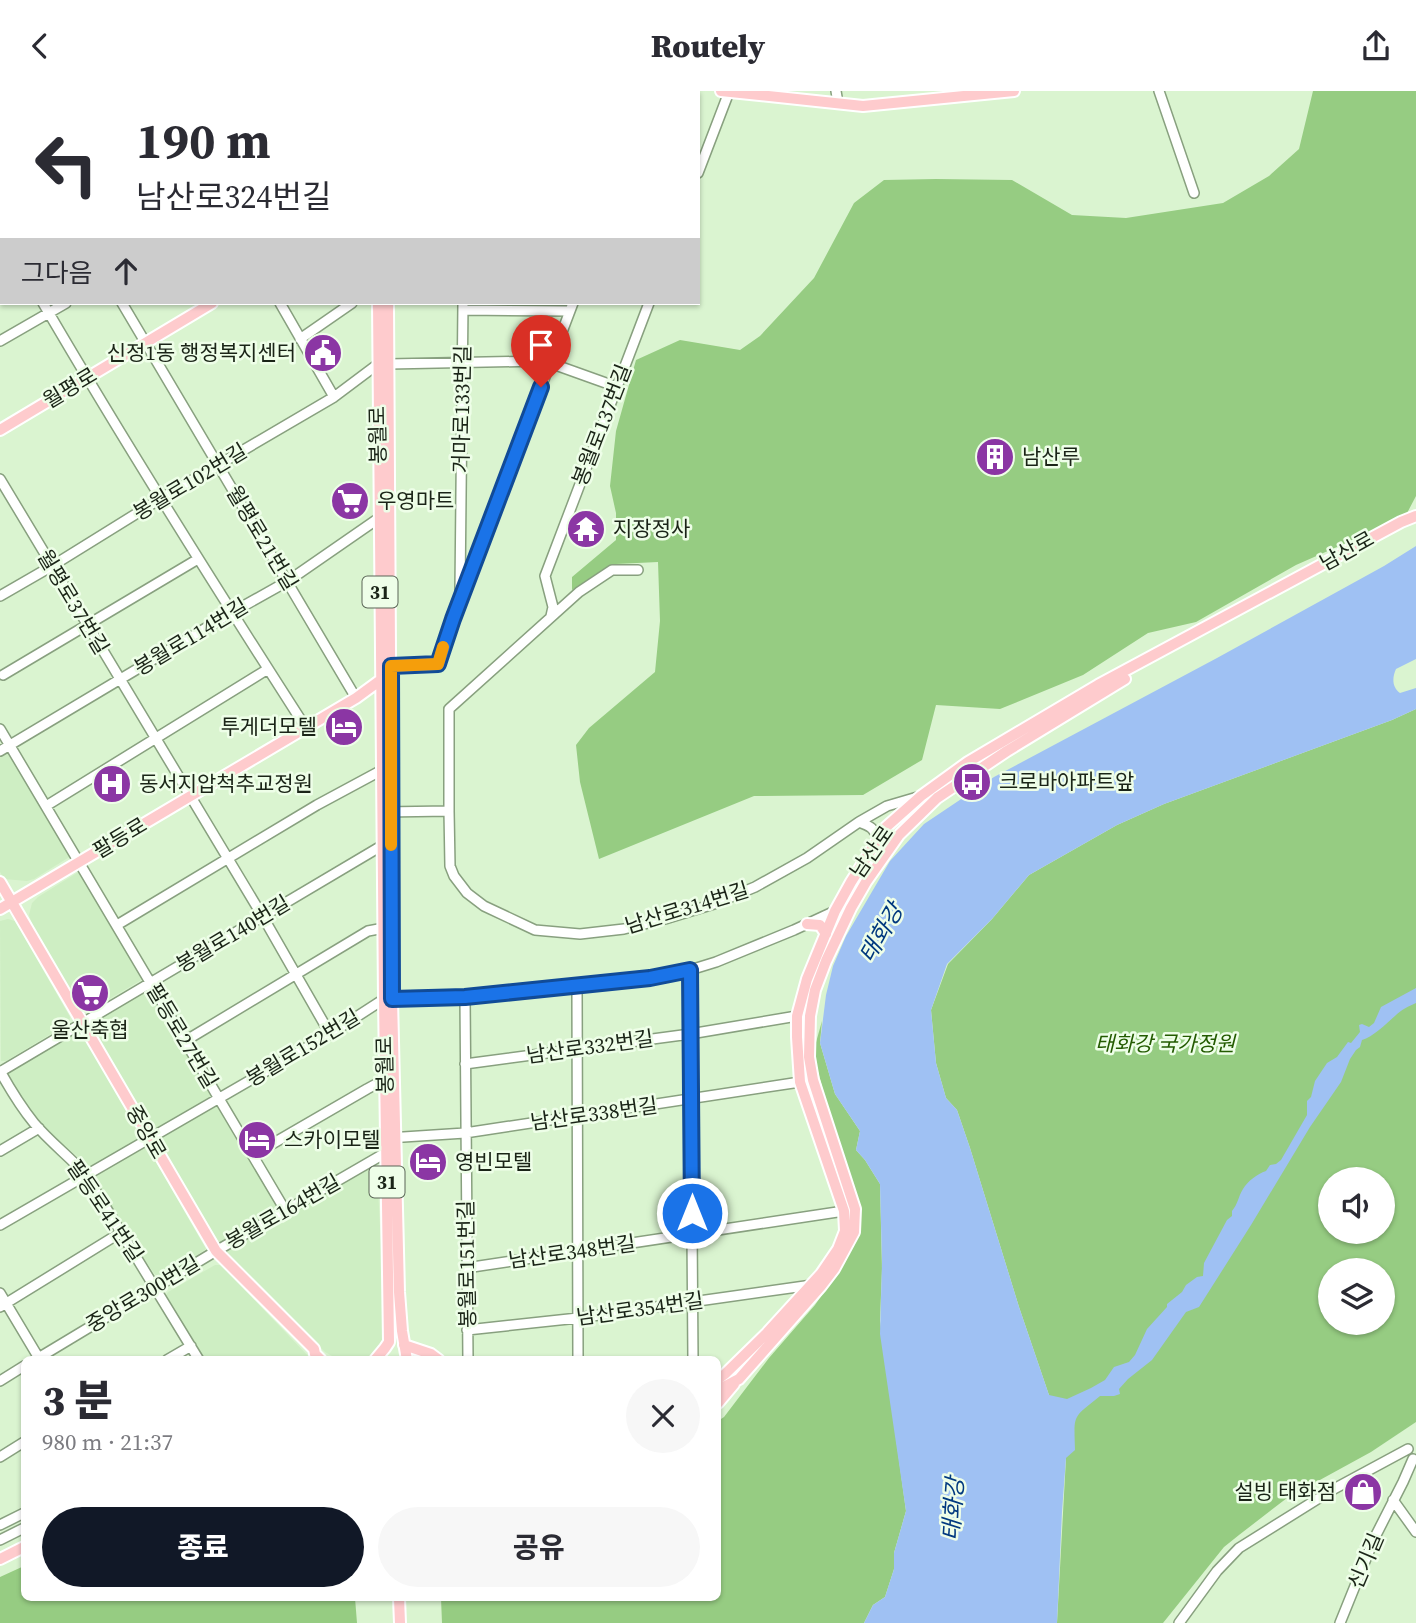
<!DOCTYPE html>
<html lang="ko">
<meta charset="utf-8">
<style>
body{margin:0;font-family:"Source Serif 4","Noto Sans KR",serif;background:#f7f7f7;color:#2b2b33;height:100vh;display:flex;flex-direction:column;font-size:26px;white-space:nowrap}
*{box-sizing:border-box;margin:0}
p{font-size:23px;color:#7c7c81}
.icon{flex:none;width:38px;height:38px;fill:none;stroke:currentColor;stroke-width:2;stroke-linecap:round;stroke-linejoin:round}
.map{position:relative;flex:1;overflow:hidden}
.details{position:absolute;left:21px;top:1265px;width:700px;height:245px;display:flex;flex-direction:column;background:#fff;border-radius:10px;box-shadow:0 2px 5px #0004}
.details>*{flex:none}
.guide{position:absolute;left:0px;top:0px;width:700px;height:214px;box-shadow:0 2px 5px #0004;background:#fff;color:#2b2b33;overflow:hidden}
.tools{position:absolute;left:1318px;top:1076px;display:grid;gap:14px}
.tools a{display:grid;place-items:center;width:77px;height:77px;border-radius:50%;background:#fff;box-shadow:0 2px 5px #0004;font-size:35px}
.pin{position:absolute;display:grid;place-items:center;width:60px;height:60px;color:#fff;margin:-72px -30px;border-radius:50% 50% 50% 0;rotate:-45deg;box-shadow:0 0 7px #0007}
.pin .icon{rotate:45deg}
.me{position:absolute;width:77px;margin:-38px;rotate:0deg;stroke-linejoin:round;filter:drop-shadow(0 0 5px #0008)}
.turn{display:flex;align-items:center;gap:24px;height:147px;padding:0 21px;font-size:32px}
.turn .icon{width:91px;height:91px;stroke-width:2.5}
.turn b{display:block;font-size:49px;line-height:60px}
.then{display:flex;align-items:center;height:66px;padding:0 21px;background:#0003;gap:14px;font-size:26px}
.round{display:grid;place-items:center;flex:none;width:74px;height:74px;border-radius:37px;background:#f7f7f7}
.overview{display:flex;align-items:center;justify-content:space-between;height:119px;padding:0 21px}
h1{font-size:42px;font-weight:800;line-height:52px}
.primary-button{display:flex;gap:14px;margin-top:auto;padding:14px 21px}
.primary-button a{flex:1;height:80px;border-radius:42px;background:#111827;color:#fff;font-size:28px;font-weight:800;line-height:80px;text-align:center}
.primary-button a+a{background:#f7f7f7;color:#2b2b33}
header{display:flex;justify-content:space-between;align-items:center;height:91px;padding:0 21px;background:#fff;font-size:32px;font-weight:800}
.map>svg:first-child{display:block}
</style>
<header><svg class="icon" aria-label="back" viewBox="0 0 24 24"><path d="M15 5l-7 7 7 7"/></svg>Routely<svg class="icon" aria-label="share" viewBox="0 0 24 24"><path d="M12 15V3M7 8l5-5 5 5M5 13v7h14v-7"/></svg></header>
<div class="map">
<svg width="1416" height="1532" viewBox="0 0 1416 1532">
<rect width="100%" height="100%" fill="#daf4d0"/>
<!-- built -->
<path fill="#ceeec3" d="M11,661L71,765L34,788L27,790L4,788L0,781V665Z
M80,780L143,888L84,923L33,836L29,824L32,812L38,806Z
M8,828L15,830L70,926L69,932L6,970H1L0,830Z
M149,897L279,1116L219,1152L89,933Z
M76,939H80L206,1158L159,1189L124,1140L96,1091L77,1065L53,1045L31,1020L8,986L10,980Z
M369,1077L377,1078L386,1248L380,1257L364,1269H339L325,1261L223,1159Z
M215,1174H221L312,1269H192L165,1206L168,1201Z"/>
<!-- green -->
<path fill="#96cc82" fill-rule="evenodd" d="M1313,0H1416V405L1405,426L1296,474L1196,531L1148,542L1083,584L1000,618L936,614L922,669L863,704L754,705L599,768L580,691L576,654L589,637L655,581L660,530L658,471L616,473L572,499V486L616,449V422L610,395L616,340L636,269L680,249L740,259L760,245L814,187L854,112L884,89L936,88L1012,89L1072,124L1126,127L1223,112L1269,85L1299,58Z
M1416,618V1331L1371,1361L1287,1407L1239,1444L1224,1456L1163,1532H1057L1066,1367L1051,1310L1019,1216L970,1057L957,1019L946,1007L936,972L931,919L948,873L992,828L1029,784L1117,734L1164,713L1392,629ZM1330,1088H1382V1141H1330ZM1330,1180H1382V1232H1330Z
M822,930L820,952L835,1003L860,1040L856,1059L865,1069L880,1093L882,1178L880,1230L906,1420L894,1462V1478L885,1506L873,1514L864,1532H442L441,1507H718V1330L724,1326L769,1267L815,1214L844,1172L854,1141L855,1118L813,962Z
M24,1475V1507H355L357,1532H0V1486Z"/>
<!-- water -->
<path fill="#9fc1f3" d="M1416,455V568L1396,578C1392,587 1392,596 1400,602L1416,597V618L1392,629L1164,713L1117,734L1029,784L992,828L947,873L931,919L936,972L946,1007L957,1019L970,1057L1019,1216L1049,1304L1067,1308L1091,1297L1105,1289L1114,1276L1129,1271L1135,1264L1147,1238L1167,1216V1213L1182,1201L1186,1194L1197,1186L1203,1185L1204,1172L1227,1129L1232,1125V1120C1238,1113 1238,1106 1243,1098C1248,1090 1257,1083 1266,1080L1270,1074L1276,1073L1281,1069L1307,1024V1010L1311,1006L1315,990L1327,972L1337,966L1348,951L1351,952L1360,941L1359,934L1362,933L1369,936L1374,932L1381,916L1416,897V912C1409,915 1401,919 1396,924C1387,932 1373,946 1362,949L1360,956L1356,959L1350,968L1341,991L1310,1036L1251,1134L1199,1216L1186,1221L1152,1269L1128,1288L1119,1298L1120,1303L1114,1305H1100C1072,1328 1074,1322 1075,1359L1066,1367L1062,1421L1057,1532H864L873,1514L885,1506L894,1478V1462L906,1420L880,1243L882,1171L880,1093L865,1069L856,1059L860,1040L835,1003L820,952L826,904L833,875L846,845L890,770L924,733L994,686L1217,567L1384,475Z"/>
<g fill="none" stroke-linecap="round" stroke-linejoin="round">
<defs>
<path id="minor" d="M75,0L76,2
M147,0L148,2
M460,0V2
M836,0L838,12
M1159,0L1194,102
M163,2L166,0
M295,2L298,0
M653,2V0
M0,4L2,7
M698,82L729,1
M0,99L2,98
M0,138L2,141
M0,175L2,174
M43,212C127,356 216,497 306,637
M122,212L356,607
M280,212L334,306
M463,219L570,220
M300,248L352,212
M0,250L66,212
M389,273L541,270L550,272L617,296
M0,388L263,826L330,943
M460,500L463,212
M0,505L52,475L160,408L334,306L378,273
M551,525L553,516L545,485L649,212
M384,575L438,573L446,547L573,212
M3,584L198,468
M0,638L285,1119
M0,660L231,522L288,490L379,427
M46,715L268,578
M449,720L450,775L454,785L467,802L484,815L535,839L580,843L624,838L665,828L714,813L755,796L807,767L859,731L887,715L921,705L937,707
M384,721L449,720V618L579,501L612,479H638
M859,731C870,735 875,737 877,749
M117,834L317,714L382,679
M690,879L693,1269
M577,893L578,1269
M465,906L468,1269
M185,950L368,840L384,837
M465,973L690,943L797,925
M0,980C10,998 21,1016 34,1032C50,1051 70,1066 86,1084L199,1269
M0,981L383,754
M388,1047L465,1042L800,991
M0,1060L39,1037
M253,1064L367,998L378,992L389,990
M0,1134L330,943L384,908L465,906L650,887L690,879L716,871L794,839L835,820
M466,1177L844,1120
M0,1202L40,1269
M0,1216L120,1142
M467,1239L578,1227L812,1194
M35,1269L216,1160L387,1061
M167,1269L191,1255
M0,1290L24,1275
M0,1366L24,1351
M1393,1409L1416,1441
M0,1434L24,1422
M0,1449L24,1437
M1179,1532L1217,1480L1239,1457L1332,1399L1408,1358
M1340,1532L1374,1448L1403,1391L1413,1368"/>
<path id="major" d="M377,0V2
M388,0V2
M721,0L863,15L1014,0
M586,2L600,0
M388,212L392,908L399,1201L402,1240L407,1269
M0,339L212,212
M0,791L216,1160L314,1258L315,1263L321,1269
M0,818L356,607L382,588
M807,833L820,834L826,843
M404,1254L431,1263L439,1269
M375,1269L385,1257L389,1251L384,908L378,212
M718,1288L725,1283L767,1242L821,1183L838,1158L845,1140L844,1120L800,991L797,946V925L807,888L835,820L851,791L885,737L921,705L968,671L1098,594L1401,431L1416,425
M718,1299L739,1288L821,1195L834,1178L854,1141L855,1118L813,989L809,966L810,925L815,899L826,870L851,817L866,791L899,744L937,707L1007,660L1125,588
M718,1312L734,1293
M0,1468L24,1456
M399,1507L400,1532"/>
</defs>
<!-- minor casing -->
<use href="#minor" stroke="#88a07f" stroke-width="12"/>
<!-- major casing -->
<use href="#major" stroke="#fff" stroke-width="14"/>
<!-- minor -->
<use href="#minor" stroke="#fff" stroke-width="9"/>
<!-- major -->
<use href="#major" stroke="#fecbcd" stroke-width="10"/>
</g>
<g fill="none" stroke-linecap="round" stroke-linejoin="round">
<defs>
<path id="route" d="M541,296L453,528L438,573L391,575L392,908L465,906L650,887L690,879L692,1122"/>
</defs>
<!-- route casing -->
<use href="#route" stroke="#114b97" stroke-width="18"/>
<!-- route -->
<use href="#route" stroke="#1a73e8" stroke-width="12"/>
<!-- slow -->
<path stroke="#f59e0b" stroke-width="12" d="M391,754V575L438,573L443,556"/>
</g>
<!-- icons -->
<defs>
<symbol id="civic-disc" viewBox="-11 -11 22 22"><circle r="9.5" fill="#8b36a4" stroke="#eefee8"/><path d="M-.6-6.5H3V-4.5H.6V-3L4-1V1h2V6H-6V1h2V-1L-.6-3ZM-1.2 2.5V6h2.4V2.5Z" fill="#fff"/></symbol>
<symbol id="building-disc" viewBox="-11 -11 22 22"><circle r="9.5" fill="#8b36a4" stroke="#eefee8"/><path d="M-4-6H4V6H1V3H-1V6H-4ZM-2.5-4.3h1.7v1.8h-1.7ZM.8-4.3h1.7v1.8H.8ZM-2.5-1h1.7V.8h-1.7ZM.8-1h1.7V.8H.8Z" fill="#fff"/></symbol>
<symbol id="supermarket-disc" viewBox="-11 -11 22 22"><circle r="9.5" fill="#8b36a4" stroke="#eefee8"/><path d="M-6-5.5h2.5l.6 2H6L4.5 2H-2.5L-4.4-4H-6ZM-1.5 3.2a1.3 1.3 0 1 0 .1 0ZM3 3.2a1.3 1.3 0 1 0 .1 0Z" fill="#fff"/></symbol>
<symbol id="temple-disc" viewBox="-11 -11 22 22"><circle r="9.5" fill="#8b36a4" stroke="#eefee8"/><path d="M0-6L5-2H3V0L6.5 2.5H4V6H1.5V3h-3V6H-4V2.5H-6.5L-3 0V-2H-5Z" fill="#fff"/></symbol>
<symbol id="hotel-disc" viewBox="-11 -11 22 22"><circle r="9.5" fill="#8b36a4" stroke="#eefee8"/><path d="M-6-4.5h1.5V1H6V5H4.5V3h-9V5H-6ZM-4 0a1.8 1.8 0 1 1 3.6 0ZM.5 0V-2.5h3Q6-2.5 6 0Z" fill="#fff"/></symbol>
<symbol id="bus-disc" viewBox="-11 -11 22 22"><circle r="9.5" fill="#8b36a4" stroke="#eefee8"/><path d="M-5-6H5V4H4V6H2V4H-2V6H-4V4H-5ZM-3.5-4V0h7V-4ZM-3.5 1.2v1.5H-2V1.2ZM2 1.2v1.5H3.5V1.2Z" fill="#fff"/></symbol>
<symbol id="hospital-disc" viewBox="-11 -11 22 22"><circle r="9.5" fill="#8b36a4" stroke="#eefee8"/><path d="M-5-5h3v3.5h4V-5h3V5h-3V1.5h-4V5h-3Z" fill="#fff"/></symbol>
<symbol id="shop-disc" viewBox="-11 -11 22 22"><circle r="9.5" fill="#8b36a4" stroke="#eefee8"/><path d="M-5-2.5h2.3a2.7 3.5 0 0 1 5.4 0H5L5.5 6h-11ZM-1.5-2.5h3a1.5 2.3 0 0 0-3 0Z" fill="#fff"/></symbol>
</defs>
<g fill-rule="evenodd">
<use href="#civic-disc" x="301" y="240" width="44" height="44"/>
<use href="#building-disc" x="973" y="344" width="44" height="44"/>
<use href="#supermarket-disc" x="328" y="388" width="44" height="44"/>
<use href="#temple-disc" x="564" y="416" width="44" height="44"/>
<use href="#hotel-disc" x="322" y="614" width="44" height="44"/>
<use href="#bus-disc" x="950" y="669" width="44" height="44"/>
<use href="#hospital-disc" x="90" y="671" width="44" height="44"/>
<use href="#supermarket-disc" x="68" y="880" width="44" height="44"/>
<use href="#hotel-disc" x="235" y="1027" width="44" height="44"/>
<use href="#hotel-disc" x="406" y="1049" width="44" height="44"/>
<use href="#shop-disc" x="1341" y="1379" width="44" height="44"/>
</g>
<g text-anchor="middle" stroke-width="5" stroke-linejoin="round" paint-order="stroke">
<!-- shield labels -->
<g fill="#eefee8" stroke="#5a6556" stroke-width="2">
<rect x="362.5" y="485.5" width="35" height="31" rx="5"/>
<rect x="369.5" y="1075.5" width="35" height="31" rx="5"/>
</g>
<g font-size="19" font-weight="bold" fill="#1a2417">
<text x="380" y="508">31</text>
<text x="387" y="1098">31</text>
</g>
<!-- poi labels -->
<g font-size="21" fill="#1a2417" stroke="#eefee8" text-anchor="start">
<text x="296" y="269" text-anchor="end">신정1동 행정복지센터</text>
<text x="1022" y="373">남산루</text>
<text x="377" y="417">우영마트</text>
<text x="613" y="445">지장정사</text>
<text x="317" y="643" text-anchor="end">투게더모텔</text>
<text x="999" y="698">크로바아파트앞</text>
<text x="139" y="700">동서지압척추교정원</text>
<text x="90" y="946" text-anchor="middle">울산축협</text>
<text x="284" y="1056">스카이모텔</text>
<text x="455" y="1078">영빈모텔</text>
<text x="1336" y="1408" text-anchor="end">설빙 태화점</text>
</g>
<!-- street labels -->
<g font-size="21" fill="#1a2417" stroke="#eefee8">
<text transform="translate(70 297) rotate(-31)" y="7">월평로</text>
<text transform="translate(462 318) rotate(-89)" y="7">거마로133번길</text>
<text transform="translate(602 334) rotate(-69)" y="7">봉월로137번길</text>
<text transform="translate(378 344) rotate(-91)" y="7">봉월로</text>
<text transform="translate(190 391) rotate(-31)" y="7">봉월로102번길</text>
<text transform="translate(262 447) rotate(59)" y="7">월평로21번길</text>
<text transform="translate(1347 460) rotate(-29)" y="7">남산로</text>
<text transform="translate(73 511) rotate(59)" y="7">월평로37번길</text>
<text transform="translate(191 546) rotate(-31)" y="7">봉월로114번길</text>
<text transform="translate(120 747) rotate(-31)" y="7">팔등로</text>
<text transform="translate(872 761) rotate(-55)" y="7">남산로</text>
<text transform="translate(687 817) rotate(-17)" y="7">남산로314번길</text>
<text transform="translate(233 843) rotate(-31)" y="7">봉월로140번길</text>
<text transform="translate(182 945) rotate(59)" y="7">팔등로27번길</text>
<text transform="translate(590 956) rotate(-8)" y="7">남산로332번길</text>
<text transform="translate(303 957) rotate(-31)" y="7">봉월로152번길</text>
<text transform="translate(385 974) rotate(-91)" y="7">봉월로</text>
<text transform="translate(594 1023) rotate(-8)" y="7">남산로338번길</text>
<text transform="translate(146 1041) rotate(60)" y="7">중앙로</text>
<text transform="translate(105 1120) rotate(56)" y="7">팔등로41번길</text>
<text transform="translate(283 1121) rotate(-30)" y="7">봉월로164번길</text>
<text transform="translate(572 1161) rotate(-8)" y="7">남산로348번길</text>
<text transform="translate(467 1173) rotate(-91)" y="7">봉월로151번길</text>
<text transform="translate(143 1203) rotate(-31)" y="7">중앙로300번길</text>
<text transform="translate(640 1218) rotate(-8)" y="7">남산로354번길</text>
<text transform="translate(1366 1470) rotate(-67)" y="7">신기길</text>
</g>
<!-- park labels -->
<g font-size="21" font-style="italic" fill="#235b00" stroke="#eefee8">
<text x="1165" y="960">태화강 국가정원</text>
</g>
<!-- water labels -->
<g font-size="23" font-style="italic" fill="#01397f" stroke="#eefee8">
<text transform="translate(881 842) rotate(-60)" y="8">태화강</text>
<text transform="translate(953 1418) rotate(-86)" y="8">태화강</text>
</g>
</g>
</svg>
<div class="tools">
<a><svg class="icon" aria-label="sound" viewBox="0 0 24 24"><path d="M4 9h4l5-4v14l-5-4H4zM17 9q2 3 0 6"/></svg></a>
<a><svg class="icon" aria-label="layers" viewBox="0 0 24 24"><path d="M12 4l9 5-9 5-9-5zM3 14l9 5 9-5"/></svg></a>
</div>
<div class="pin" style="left:541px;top:296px;background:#d93025"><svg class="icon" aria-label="arrive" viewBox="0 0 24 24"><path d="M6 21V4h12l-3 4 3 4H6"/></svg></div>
<svg class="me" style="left:692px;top:1122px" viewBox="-20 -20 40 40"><circle r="17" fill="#1a73e8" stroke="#fff" stroke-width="3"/><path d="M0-11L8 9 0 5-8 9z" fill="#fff"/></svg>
<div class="guide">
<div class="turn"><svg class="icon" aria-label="left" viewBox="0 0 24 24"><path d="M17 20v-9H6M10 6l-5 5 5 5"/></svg><div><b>190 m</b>남산로324번길</div></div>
<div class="then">그다음<svg class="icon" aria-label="ahead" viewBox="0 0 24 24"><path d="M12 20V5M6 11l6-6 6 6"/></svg></div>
</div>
<section class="details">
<div class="overview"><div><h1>3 분</h1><p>980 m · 21:37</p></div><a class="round"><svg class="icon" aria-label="close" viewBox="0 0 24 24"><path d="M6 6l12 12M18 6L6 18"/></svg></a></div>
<div class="primary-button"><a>종료</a><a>공유</a></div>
</section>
</div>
